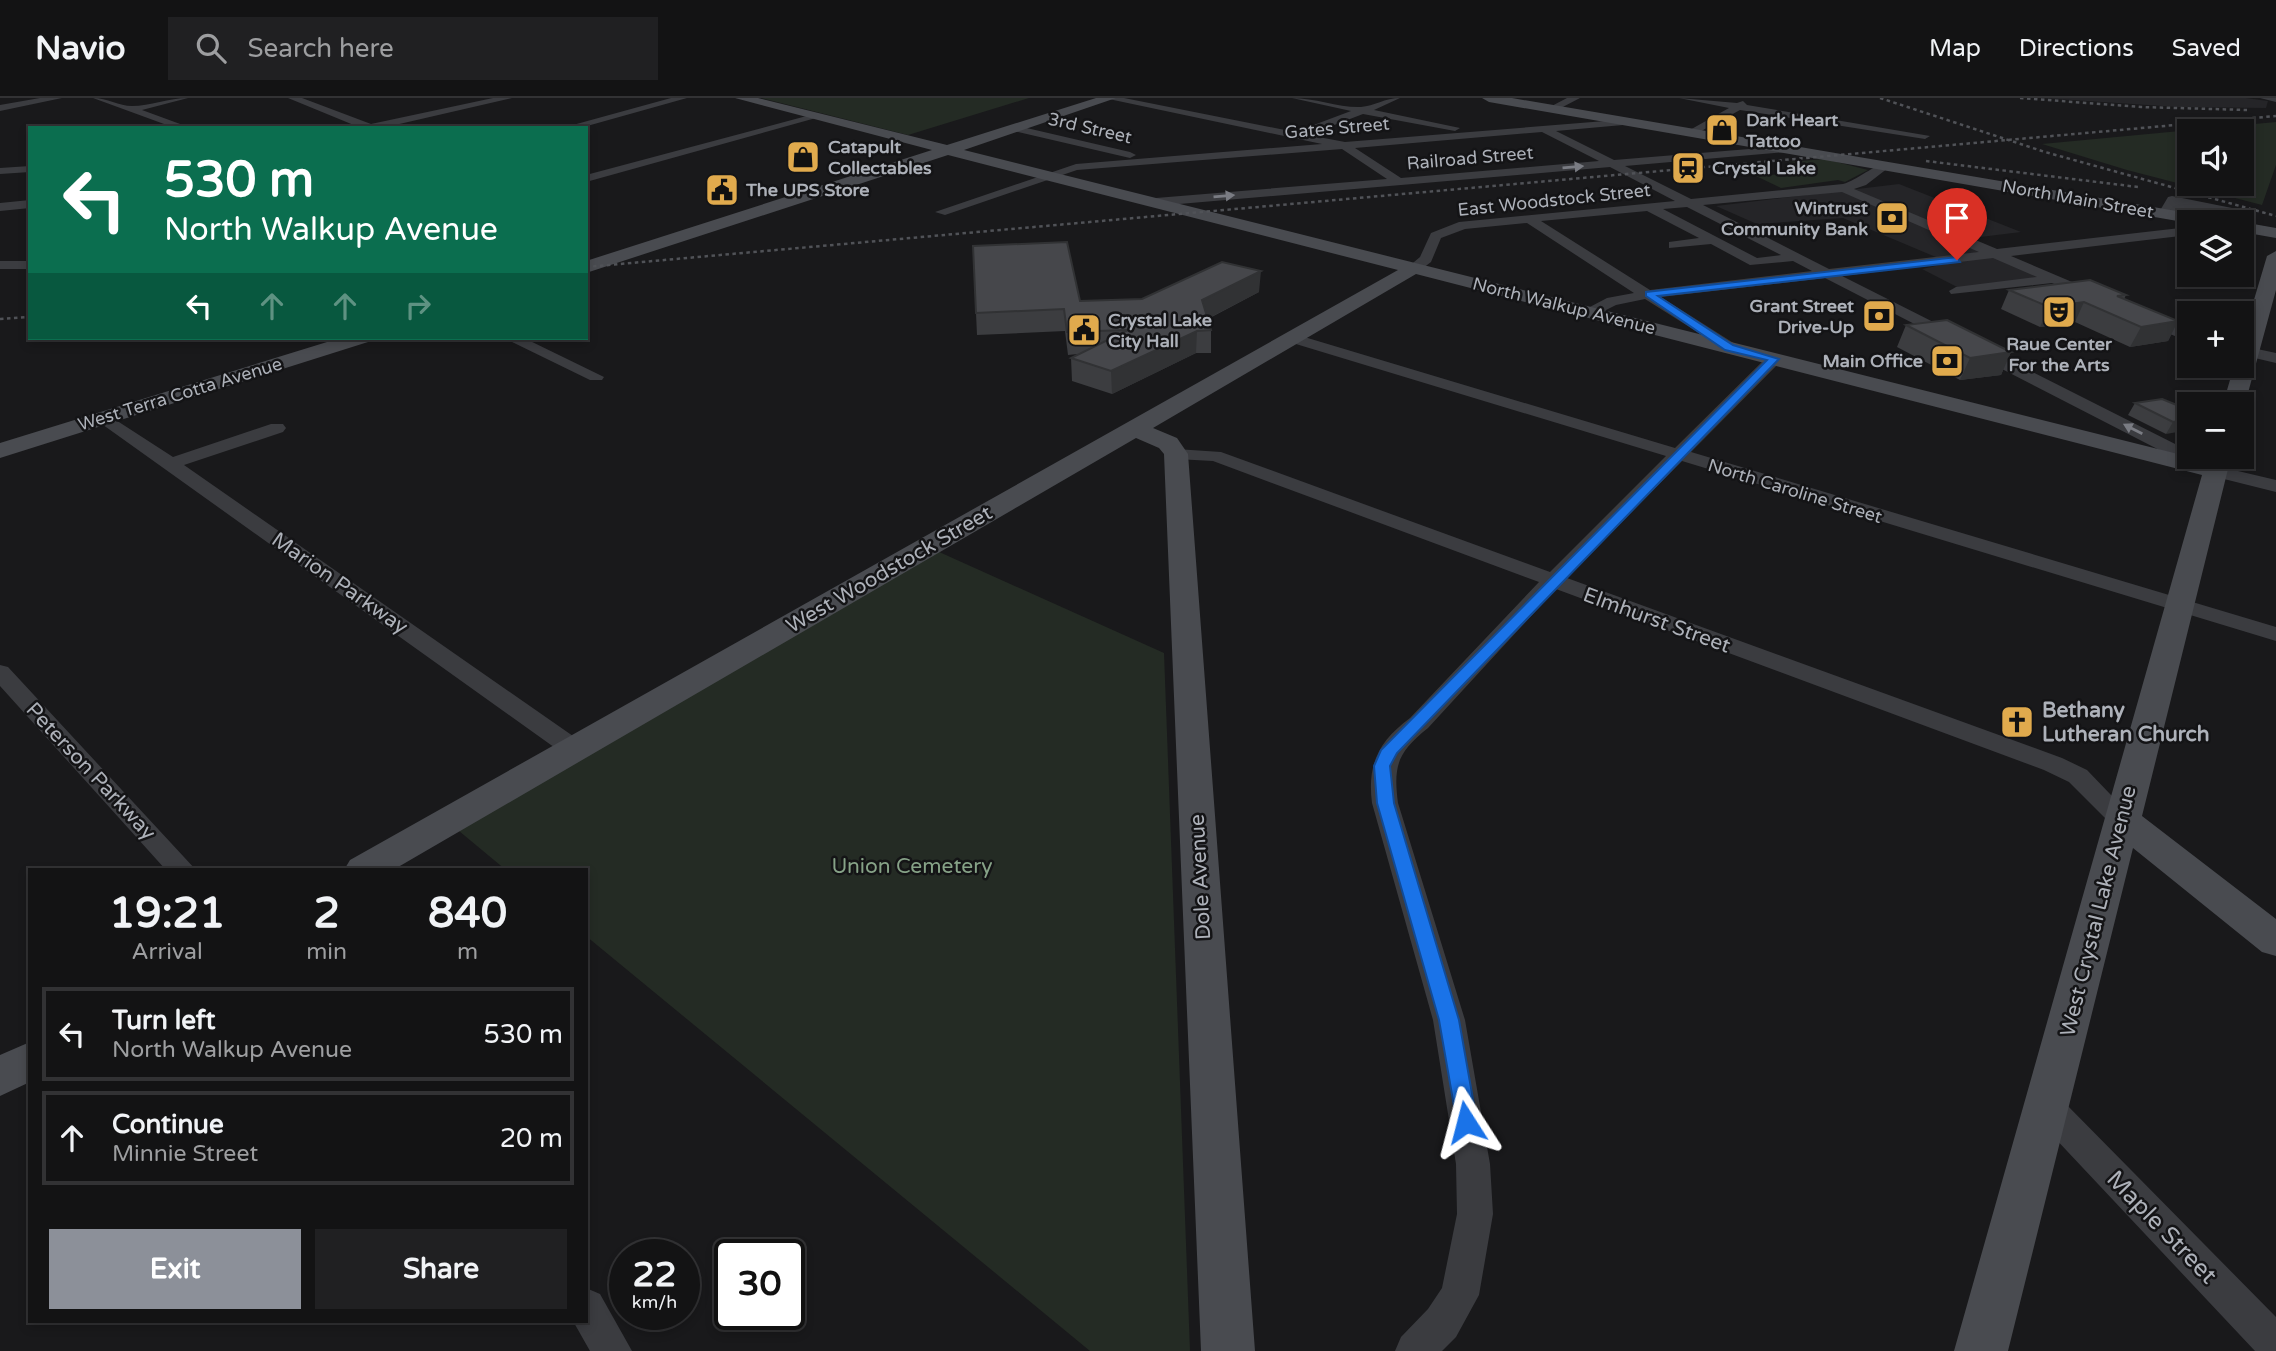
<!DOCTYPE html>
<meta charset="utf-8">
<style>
body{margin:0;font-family:"Varela Round",sans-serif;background:#202022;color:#f1f3f6;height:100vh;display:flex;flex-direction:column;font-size:26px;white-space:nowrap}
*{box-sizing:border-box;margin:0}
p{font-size:23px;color:#9d9ea0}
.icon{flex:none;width:38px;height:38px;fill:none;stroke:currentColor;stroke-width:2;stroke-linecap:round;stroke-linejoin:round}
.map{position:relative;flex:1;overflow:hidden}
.details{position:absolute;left:28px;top:770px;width:560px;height:455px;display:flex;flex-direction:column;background:#131314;border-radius:0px;box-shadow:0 4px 10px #0003,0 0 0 2px #323234}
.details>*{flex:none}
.guide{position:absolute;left:28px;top:28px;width:560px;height:214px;border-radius:0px;box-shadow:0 4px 10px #0003,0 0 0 2px #323234;background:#0b6e4f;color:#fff;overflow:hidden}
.fabs{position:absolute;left:2177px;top:21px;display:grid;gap:14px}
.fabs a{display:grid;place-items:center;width:77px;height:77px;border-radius:0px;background:#131314;box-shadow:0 4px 10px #0003,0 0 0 2px #323234;font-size:35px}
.speed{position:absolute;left:609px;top:1141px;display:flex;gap:14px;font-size:35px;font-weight:700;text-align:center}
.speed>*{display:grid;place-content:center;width:91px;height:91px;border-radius:50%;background:#131314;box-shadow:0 4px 10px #0003,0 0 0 2px #323234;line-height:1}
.speed small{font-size:18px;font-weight:400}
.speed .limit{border:4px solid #111;border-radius:10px;background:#fff;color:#111}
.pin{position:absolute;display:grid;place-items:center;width:60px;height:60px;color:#fff;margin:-72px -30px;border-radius:50% 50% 50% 0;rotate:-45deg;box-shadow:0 0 7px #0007}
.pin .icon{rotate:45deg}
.me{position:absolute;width:77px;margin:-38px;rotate:351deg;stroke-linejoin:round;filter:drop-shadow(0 0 5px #0008)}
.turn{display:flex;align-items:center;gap:24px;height:147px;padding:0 21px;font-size:32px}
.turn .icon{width:91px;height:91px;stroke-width:2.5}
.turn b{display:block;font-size:49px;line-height:60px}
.lanes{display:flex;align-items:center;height:66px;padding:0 21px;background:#0003;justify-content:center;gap:35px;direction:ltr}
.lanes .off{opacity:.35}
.eta{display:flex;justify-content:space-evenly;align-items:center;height:119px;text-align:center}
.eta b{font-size:42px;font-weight:800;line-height:49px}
.action{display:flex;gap:14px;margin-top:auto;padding:14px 21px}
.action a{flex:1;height:80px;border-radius:0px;background:#8c9099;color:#fff;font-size:28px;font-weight:800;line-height:80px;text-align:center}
.action a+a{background:#202022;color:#f1f3f6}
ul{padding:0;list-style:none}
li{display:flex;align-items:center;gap:21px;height:94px;margin:0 14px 10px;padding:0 7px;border:4px solid #323234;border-radius:0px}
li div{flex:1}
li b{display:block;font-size:26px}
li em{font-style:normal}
header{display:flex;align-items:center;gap:42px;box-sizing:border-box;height:98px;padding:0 35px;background:#131314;border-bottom:2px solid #323234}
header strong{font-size:33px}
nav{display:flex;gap:38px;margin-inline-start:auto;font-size:24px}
.search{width:490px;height:63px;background:#202022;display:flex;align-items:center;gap:18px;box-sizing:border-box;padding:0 24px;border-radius:0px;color:#9d9ea0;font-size:26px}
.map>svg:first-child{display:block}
</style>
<header>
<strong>Navio</strong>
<div class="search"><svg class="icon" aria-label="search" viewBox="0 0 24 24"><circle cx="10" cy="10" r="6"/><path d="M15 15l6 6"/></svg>Search here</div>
<nav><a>Map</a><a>Directions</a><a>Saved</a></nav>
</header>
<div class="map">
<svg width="2276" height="1253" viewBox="0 0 2276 1253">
<rect width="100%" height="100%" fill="#19191b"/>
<!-- built -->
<path fill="#252528" d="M2041,0H2246L2268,3L2266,10L2178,9Z
M1899,86L2021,134L1956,142L2044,181L1959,190L1922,171L1950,165L1843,120L1757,126L1716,108Z"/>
<!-- green -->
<path fill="#242b24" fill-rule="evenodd" d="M761,0H1029L908,37Z
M2276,24V67L2262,107L2127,72L2042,46ZM2189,33H2242V86H2189Z
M1825,61L1868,72L1845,84L1838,82L1781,90L1756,78L1813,74L1788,64Z
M937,453L1164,555L1190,1253H1090L586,838V772H506L453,728Z"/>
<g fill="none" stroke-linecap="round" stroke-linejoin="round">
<!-- street -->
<path fill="#3b3c40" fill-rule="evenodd" d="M40,0H62L0,13V7Z
M93,0C107,0 119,8 132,8C150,8 169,0 188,0L142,12L191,30H175Z
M288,0H302L371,26L493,0H512L382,30H361Z
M671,0H687L580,30H562Z
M1104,0H1124L1295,34L1351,13L1292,0C1315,0 1340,10 1361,9C1374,8 1385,0 1400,0L1374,12L1460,30L1455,33L1363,16L1308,37L1345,44L1630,21L1635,24L1634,26L1556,33L1614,62L1787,48L1792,51L1787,54L1625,68L1691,101L1843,86C1858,82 1875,65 1888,66V70L1866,87L1854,91L1997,151L2189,129V137L2011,158L2098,195L2100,198L2093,202L2052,185L1951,196L1949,193L1956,189L2037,179L1993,160L1842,178L2189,353V359H2201L2221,369L2276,382V394L2208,377L1825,180L1661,199L1735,246L1737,249L1729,254L1645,201L1616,207L1596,217H1586V211L1607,200L1634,195L1527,125L1465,131L1441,140L1431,164L1419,173L1407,170L1420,159L1431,135L1459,124L1675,103L1610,69L1156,108L1150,104L1156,100L1387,81L1342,51L1077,72L945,117L935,114L1076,66L1322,46ZM1542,34L1599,63L1401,80L1355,50ZM1842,94L1979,154L1829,171L1703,107ZM1687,109L1781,157L1757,160L1663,111ZM1647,113L1699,140L1669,144V150L1711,146L1750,167L1793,163L1812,173L1650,192L1541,123Z
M1567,0H1580L1555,13L1546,11Z
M1679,0L1737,5L1743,3L1747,7L1930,38L1925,41L1740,12L1692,38L1687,35L1688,33L1729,10Z
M2260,0H2276V4Z
M814,16L823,18L586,84V77Z
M1018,28L1130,54L1136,57L1130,60L1014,33L1013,31Z
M30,68V74L0,76V70Z
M2172,98L2247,113L2253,117L2242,125L2172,113L2168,119H2160L2158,116L2168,99Z
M30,102V110L0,113V105Z
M0,163H30V171H0Z
M2142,215L2189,234V244L2137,222L2135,219Z
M1291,235L1675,350L1768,258H1780V264L1691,354L2276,529V543L1682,363L1567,480L2062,660L2087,672L2134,721L2130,727L2121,730L2112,727L2069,684L2044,672L1556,491L1428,630C1398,654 1393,667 1398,705L1465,922L1490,1066L1493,1116L1479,1197L1456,1239L1442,1253H1395L1401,1239L1428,1211L1442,1190L1457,1116L1456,1066L1433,922L1372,705C1367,666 1379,643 1410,620L1539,484L1213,363L1176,361L1167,356L1176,351L1221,354L1550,474L1666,358L1286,243V237Z
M504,240H524L604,279L602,282H590Z
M2248,249L2276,255V265L2242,257V251Z
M105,315L173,359L271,326H283L286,330L283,334L184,367L583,645L587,651L583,657H565L99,324L96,320L99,316Z
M0,567L8,569L196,772H166L0,588Z
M2048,996L2060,1000L2276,1219V1253H2255L2036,1020L2031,1010L2036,1000Z
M586,1190L600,1196L632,1253H590L573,1223H586Z"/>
<!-- secondary -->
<path fill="#494b50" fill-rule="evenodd" d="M735,0H758L947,47L1096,0H1116L964,52L2206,363L2207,359H2231L2142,718L2276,821V858L2262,854L2133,750L2008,1253H1954L2202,377L1416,176L1153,330L1177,340L1188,356L1255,1253H1201L1164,356L1159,350L1136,340L393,772H344L350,762L1398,172L948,57L586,175V163L932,52Z
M1482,0H1512L2212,119L2221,124L2189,125L1489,4Z
M2240,124H2242L2276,130V140L2242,134Z
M2276,153V192L2245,306L2242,311V306H2223L2234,268H2242V242L2267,158Z
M340,240H371L368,244L0,360V345Z
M30,944V984L0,998V957Z"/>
<!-- rail -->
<path stroke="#505257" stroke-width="2.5" stroke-dasharray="3.5 3.5" stroke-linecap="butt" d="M1880,0L2045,54L2276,118
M2020,0L2141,9L2247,12
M1926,63L2138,89
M586,169L2276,18
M0,221L30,219"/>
</g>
<!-- wall -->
<path fill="#3c3d40" d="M2009,192L2126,197L2124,201L2178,223L2168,243L2130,249L2075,224L2040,229L2001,211Z
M1259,194L1208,221L1211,232V255H1196L1112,296L1072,283L1071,260L1078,256L1068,257L1065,233L977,237L976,215L1142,201Z
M1906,227L2011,254L2001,277L1960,282L1897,249Z
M2135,305L2189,312L2166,336L2128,317Z"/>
<!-- shaded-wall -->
<path fill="#313234" d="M1261,173L1259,194L1201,224L1202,202Z
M2084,204L2075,224L2040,229L2049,209Z
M2178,223L2168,243L2130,249L2141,229Z
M1197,233L1196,255L1112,296L1111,273Z
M2011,254L2001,277L1960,282L1970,260Z
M2189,321V332L2166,336L2173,324Z"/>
<!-- building -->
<path fill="#46474b" stroke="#313234" stroke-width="2" d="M1067,144L1080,203L1142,201L1222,164L1261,173L1202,202L1211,232L1197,233L1111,273L1071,260L1128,232L1067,234L1064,211L976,215L973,148Z
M2090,182L2126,197L2117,198L2178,223L2141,229L2084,204L2049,209L2009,192Z
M1947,222L2011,254L1970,260L1906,227Z
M2162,301L2189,312V321L2173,324L2135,305Z"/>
<!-- one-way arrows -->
<defs><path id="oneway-solid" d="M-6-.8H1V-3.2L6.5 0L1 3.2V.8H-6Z" transform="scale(1.75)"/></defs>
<g fill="#7a7c83">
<use href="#oneway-solid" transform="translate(1573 69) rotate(-5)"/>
<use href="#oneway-solid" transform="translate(1224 98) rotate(-5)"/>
<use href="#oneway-solid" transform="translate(2133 331) rotate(-153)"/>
</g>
<!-- route -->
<path fill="#1a73e8" stroke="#114b97" stroke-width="2" d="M1957,159L1960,164L1658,198L1733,247L1779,261L1397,655L1390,668L1394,705L1459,922L1477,1024L1474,1031L1466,1034L1458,1031L1439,922L1377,705L1374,668L1381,652L1767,262L1725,252L1646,198V194Z"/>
<!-- icons -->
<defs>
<symbol id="shop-square" viewBox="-11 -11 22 22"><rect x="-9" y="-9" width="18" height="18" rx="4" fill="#e0aa4d" stroke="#141416"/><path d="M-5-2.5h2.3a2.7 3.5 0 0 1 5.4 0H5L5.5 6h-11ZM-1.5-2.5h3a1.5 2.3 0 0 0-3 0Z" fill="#111"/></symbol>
<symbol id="station-square" viewBox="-11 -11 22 22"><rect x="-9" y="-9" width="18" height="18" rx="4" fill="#e0aa4d" stroke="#141416"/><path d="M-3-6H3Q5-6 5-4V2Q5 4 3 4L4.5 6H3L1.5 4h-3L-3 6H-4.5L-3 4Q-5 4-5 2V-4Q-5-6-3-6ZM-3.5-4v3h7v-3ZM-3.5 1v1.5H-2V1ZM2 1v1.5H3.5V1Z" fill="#111"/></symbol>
<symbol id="civic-square" viewBox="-11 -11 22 22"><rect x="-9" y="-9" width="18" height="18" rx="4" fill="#e0aa4d" stroke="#141416"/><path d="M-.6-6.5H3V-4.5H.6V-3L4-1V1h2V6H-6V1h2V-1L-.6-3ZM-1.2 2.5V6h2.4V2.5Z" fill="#111"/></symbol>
<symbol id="bank-square" viewBox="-11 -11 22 22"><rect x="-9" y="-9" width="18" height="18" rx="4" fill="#e0aa4d" stroke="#141416"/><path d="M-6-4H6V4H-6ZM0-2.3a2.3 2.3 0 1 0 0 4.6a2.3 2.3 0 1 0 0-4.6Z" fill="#111"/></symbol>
<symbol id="theatre-square" viewBox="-11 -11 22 22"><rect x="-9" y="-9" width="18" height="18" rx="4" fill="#e0aa4d" stroke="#141416"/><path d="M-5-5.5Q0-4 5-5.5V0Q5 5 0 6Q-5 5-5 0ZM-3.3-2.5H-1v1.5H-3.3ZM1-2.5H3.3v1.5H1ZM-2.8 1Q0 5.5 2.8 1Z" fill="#111"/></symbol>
<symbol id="church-square" viewBox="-11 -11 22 22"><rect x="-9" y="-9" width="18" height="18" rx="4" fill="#e0aa4d" stroke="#141416"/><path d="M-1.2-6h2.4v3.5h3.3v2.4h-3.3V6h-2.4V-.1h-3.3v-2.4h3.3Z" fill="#111"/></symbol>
</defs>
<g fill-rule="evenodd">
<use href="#shop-square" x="1703" y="13" width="38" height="38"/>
<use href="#shop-square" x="784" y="40" width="38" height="38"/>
<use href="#station-square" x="1669" y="51" width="38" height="38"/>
<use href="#civic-square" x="703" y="73" width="38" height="38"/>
<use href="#bank-square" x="1873" y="101" width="38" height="38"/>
<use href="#theatre-square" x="2040" y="195" width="38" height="38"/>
<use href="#bank-square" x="1860" y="199" width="38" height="38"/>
<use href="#civic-square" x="1065" y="213" width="38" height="38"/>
<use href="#bank-square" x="1928" y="244" width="38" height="38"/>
<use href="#church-square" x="1998" y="605" width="38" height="38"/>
</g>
<g text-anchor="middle" stroke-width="5" stroke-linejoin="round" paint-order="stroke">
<!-- far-poi labels -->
<g font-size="18" font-weight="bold" fill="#adb1b9" stroke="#141416" text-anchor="start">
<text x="1746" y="28">Dark Heart<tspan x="1746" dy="21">Tattoo</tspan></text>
<text x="828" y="55">Catapult<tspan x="828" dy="21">Collectables</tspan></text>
<text x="1712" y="76">Crystal Lake</text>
<text x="746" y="98">The UPS Store</text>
<text x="1868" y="116" text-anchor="end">Wintrust<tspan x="1868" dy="21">Community Bank</tspan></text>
<text x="1854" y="214" text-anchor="end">Grant Street<tspan x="1854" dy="21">Drive-Up</tspan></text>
<text x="1108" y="228">Crystal Lake<tspan x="1108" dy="21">City Hall</tspan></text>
<text x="2059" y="252" text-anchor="middle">Raue Center<tspan x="2059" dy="21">For the Arts</tspan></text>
<text x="1923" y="269" text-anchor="end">Main Office</text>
</g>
<!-- far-street labels -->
<g font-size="18" fill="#adb1b9" stroke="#141416">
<text transform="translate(1090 30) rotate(13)" y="6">3rd Street</text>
<text transform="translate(1337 30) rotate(-5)" y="6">Gates Street</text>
<text transform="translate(1470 60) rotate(-5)" y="6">Railroad Street</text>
<text transform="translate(2078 101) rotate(10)" y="6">North Main Street</text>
<text transform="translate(1554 102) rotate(-6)" y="6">East Woodstock Street</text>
<text transform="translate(1564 208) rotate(14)" y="6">North Walkup Avenue</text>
<text transform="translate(180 296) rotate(-17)" y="6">West Terra Cotta Avenue</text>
<text transform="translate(1795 393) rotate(17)" y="6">North Caroline Street</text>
</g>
<!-- street labels -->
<g font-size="21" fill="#adb1b9" stroke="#141416">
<text transform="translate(889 471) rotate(-30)" y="7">West Woodstock Street</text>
<text transform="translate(340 485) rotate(35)" y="7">Marion Parkway</text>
<text transform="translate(1657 522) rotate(20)" y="7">Elmhurst Street</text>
<text transform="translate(91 673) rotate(47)" y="7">Peterson Parkway</text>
<text transform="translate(1200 779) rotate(-93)" y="7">Dole Avenue</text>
<text transform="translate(2098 813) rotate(-76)" y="7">West Crystal Lake Avenue</text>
</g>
<!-- poi labels -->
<g font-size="21" font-weight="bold" fill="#adb1b9" stroke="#141416" text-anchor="start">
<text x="2042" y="619">Bethany<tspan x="2042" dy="24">Lutheran Church</tspan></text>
</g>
<!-- park labels -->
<g font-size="21" fill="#86a287" stroke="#141416">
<text x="912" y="775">Union Cemetery</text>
</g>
<!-- near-street labels -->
<g font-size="24" fill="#adb1b9" stroke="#141416">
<text transform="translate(2162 1129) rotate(46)" y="8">Maple Street</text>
</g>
</g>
</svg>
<div class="fabs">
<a><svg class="icon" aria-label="sound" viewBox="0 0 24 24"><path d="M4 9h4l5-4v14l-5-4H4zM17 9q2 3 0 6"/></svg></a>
<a><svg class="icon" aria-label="layers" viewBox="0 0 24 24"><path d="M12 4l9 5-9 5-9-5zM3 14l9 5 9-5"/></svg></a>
<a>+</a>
<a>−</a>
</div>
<div class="speed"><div>22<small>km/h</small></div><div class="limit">30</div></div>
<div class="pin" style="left:1957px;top:162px;background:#d93025"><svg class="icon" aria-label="arrive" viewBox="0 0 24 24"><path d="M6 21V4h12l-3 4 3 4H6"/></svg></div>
<svg class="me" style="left:1466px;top:1024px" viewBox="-20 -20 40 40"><path d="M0-17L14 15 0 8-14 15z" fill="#1a73e8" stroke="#fff" stroke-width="4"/></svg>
<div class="guide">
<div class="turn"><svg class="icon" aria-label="left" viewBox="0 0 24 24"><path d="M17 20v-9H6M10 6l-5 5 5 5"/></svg><div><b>530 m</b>North Walkup Avenue</div></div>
<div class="lanes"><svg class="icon" aria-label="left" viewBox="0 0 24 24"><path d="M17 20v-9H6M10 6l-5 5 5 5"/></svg><svg class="icon off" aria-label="ahead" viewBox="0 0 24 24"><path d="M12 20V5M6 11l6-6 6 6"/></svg><svg class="icon off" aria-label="ahead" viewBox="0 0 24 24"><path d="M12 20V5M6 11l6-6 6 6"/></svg><svg class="icon off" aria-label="right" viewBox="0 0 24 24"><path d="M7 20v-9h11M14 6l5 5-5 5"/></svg></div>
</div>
<section class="details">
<div class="eta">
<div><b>19:21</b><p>Arrival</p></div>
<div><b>2</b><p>min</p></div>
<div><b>840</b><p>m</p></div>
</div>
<ul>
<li><svg class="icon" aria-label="left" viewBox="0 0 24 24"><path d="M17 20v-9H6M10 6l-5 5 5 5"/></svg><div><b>Turn left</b><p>North Walkup Avenue</p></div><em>530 m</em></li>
<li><svg class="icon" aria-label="ahead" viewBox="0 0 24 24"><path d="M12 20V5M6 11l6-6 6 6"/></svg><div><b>Continue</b><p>Minnie Street</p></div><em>20 m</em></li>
</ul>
<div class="action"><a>Exit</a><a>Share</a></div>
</section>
</div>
